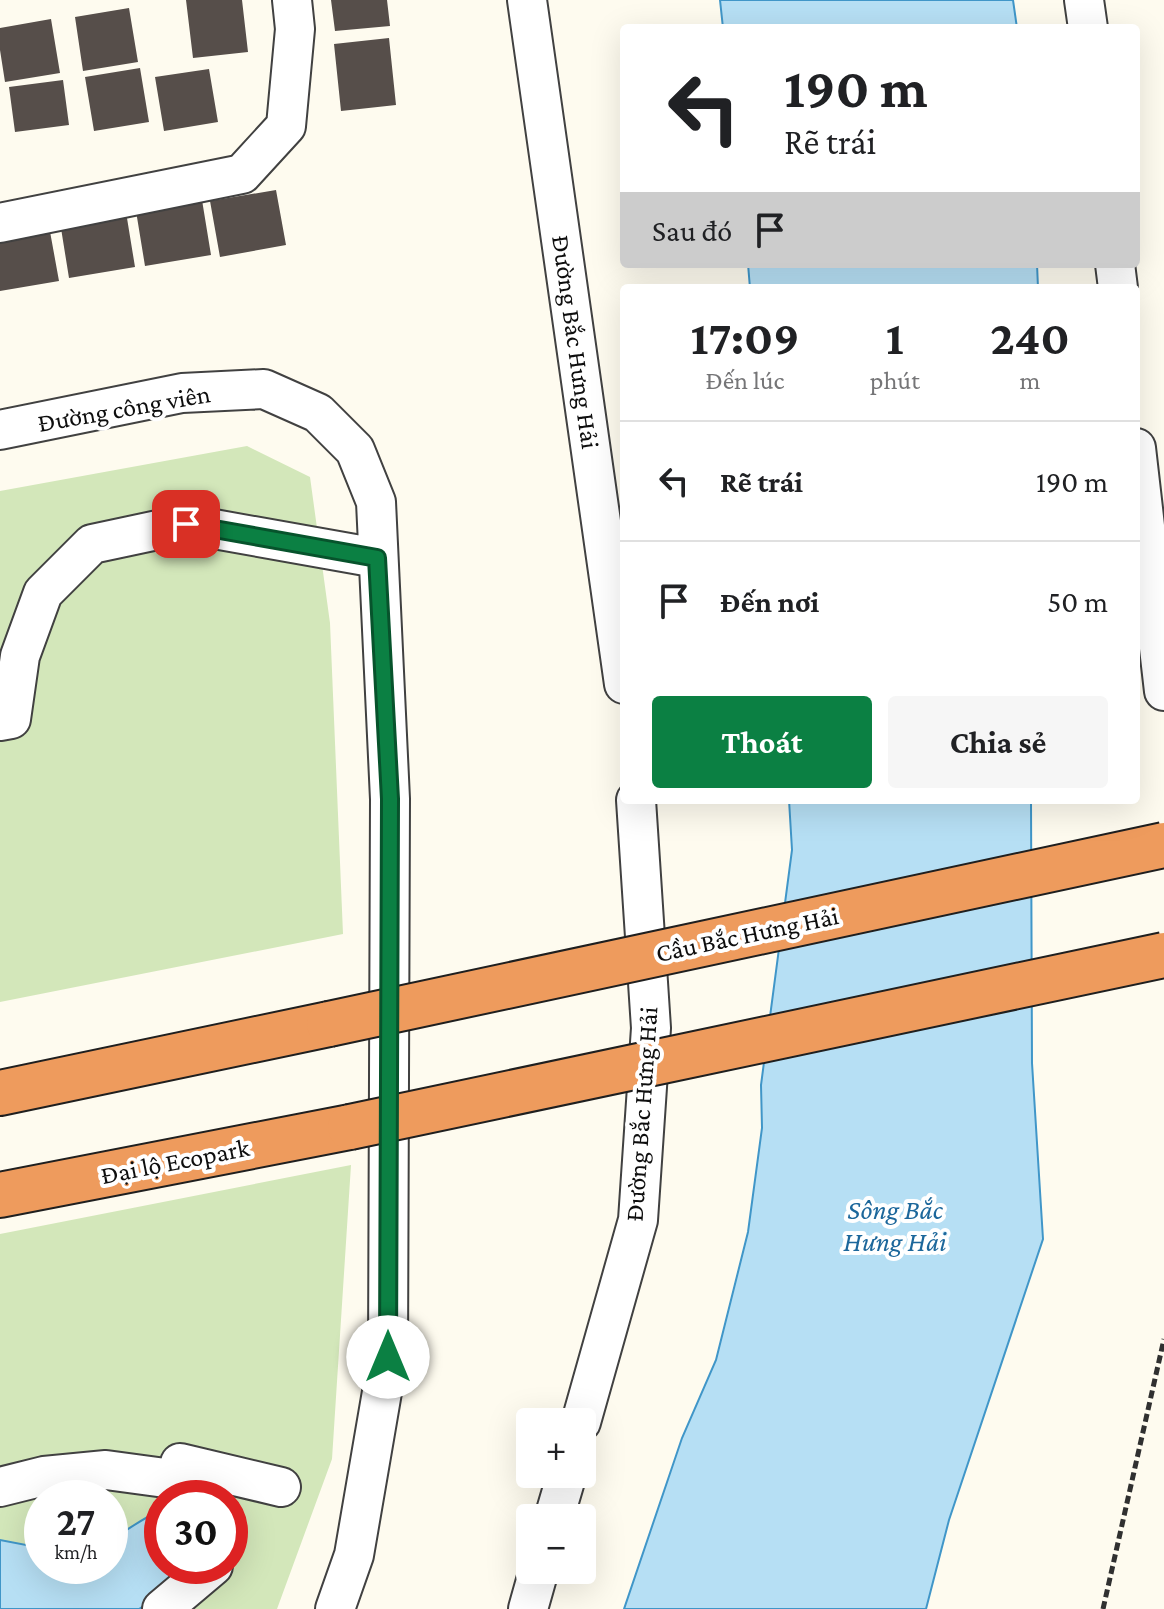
<!DOCTYPE html>
<html lang="vi">
<meta charset="utf-8">
<style>
body{margin:0;font-family:"Crimson Pro",serif;background:#f6f6f6;color:#202124;height:100vh;display:flex;flex-direction:column;font-size:30px;white-space:nowrap}
*{box-sizing:border-box;margin:0}
p{font-size:26px;color:#757577}
.icon{flex:none;width:44px;height:44px;fill:none;stroke:currentColor;stroke-width:2;stroke-linecap:round;stroke-linejoin:round}
.map{position:relative;flex:1;overflow:hidden}
.sheet{position:absolute;left:620px;top:284px;width:520px;height:520px;display:flex;flex-direction:column;background:#fff;border-radius:8px;box-shadow:0 8px 32px #0002}
.sheet>*{flex:none}
.hud{position:absolute;left:620px;top:24px;width:520px;height:244px;border-radius:8px;box-shadow:0 8px 32px #0002;background:#fff;color:#202124;overflow:hidden}
.tools{position:absolute;left:516px;top:1408px;display:grid;gap:16px}
.tools a{display:grid;place-items:center;width:80px;height:80px;border-radius:8px;background:#fff;box-shadow:0 8px 32px #0002;font-size:40px}
.speed{position:absolute;left:24px;top:1480px;display:flex;gap:16px;font-size:40px;font-weight:700;text-align:center}
.speed>*{display:grid;place-content:center;width:104px;height:104px;border-radius:50%;background:#fff;box-shadow:0 8px 32px #0002;line-height:1}
.speed small{font-size:20px;font-weight:400}
.speed .limit{border:12px solid #d22;background:#fff;color:#111}
.pin{position:absolute;display:grid;place-items:center;width:68px;height:68px;color:#fff;margin:-34px;border-radius:16px;box-shadow:0 4px 12px #0006}
.me{position:absolute;width:88px;margin:-44px;rotate:0deg;stroke-linejoin:round;filter:drop-shadow(0 0 6px #0008)}
.turn{display:flex;align-items:center;gap:28px;height:168px;padding:0 32px;font-size:36px}
.turn .icon{width:104px;height:104px;stroke-width:2.5}
.turn b{display:block;font-size:56px;line-height:68px}
.then{display:flex;align-items:center;height:76px;padding:0 32px;background:#0003;gap:16px;font-size:30px}
.eta{display:flex;justify-content:space-evenly;align-items:center;height:136px;text-align:center}
.eta b{font-size:48px;font-weight:700;line-height:56px}
.cta{display:flex;gap:16px;margin-top:auto;padding:16px 32px}
.cta a{flex:1;height:92px;border-radius:8px;background:#0b8043;color:#fff;font-size:32px;font-weight:700;line-height:92px;text-align:center}
.cta a+a{background:#f6f6f6;color:#202124}
ul{padding:0;list-style:none}
li{display:flex;align-items:center;gap:24px;height:120px;padding:0 32px;border-top:2px solid #e0e0e0}
li div{flex:1}
li b{display:block;font-size:30px}
li em{font-style:normal}
.map>svg:first-child{display:block}
</style>
<div class="map">
<svg width="1164" height="1609" viewBox="0 0 1164 1609">
<rect width="100%" height="100%" fill="#fefbef"/>
<!-- green -->
<path fill="#d3e7ba" fill-rule="evenodd" d="M247,446L310,477L330,623L343,934L0,1002V491Z
M351,1165L332,1459L277,1609H0V1234ZM42,1498H110V1566H42ZM162,1498H230V1566H162Z"/>
<!-- water -->
<path fill="#b6dff4" stroke="#4096c8" stroke-width="2" d="M720,0H1013L1017,28H723Z
M748,264H1037L1038,288H750Z
M789,800H1031L1032,1063L1043,1239L949,1520L926,1609H624L682,1438L716,1360L748,1232L762,1128L761,1085L792,850Z
M160,1511L162,1513V1566H184L172,1587L139,1609H0V1540L42,1548V1566H110V1540C127,1531 142,1518 160,1511Z"/>
<!-- building -->
<path fill="#564e4a" d="M186,0H242L248,52L193,58Z
M331,0H387L390,26L335,31Z
M129,8L138,62L83,71L75,17Z
M51,19L60,73L5,82L0,50V28Z
M389,38L396,105L341,111L334,44Z
M140,68L149,122L94,131L85,77Z
M209,69L218,122L164,131L155,77Z
M63,80L69,125L15,132L9,87Z
M276,190L286,245L220,257L210,201Z
M202,200L211,255L145,266L136,211Z
M126,212L135,267L69,278L60,222Z
M49,226L59,281L0,291V234Z"/>
<g fill="none" stroke-linecap="round" stroke-linejoin="round">
<defs>
<path id="minor" d="M527,0L624,684
M1084,0L1088,28
M0,223L242,174L286,126L295,29L292,0
M1115,264L1118,288
M0,430L182,393L264,389L318,413L355,450L376,502L390,799L388,1357L354,1555L335,1609
M1136,448L1164,691
M0,721L11,719L20,656L43,593L92,544L186,524L377,558
M581,1422L638,1220L651,1028L636,800
M0,1487L44,1476L106,1470L180,1480
M188,1488L180,1480V1463L281,1487
M554,1518L567,1474
M162,1609L213,1566
M528,1609L539,1570"/>
<path id="highway" d="M0,1093L329,1024
M0,1195L350,1127"/>
</defs>
<!-- minor casing -->
<use href="#minor" stroke="#414141" stroke-width="42"/>
<!-- highway casing -->
<use href="#highway" stroke="#1f1f1f" stroke-width="48"/>
<!-- path -->
<path stroke="#303030" stroke-width="5" stroke-dasharray="8 4" stroke-linecap="butt" d="M1103,1609L1164,1339"/>
<!-- minor -->
<use href="#minor" stroke="#fff" stroke-width="38"/>
<!-- highway -->
<use href="#highway" stroke="#ee9b5d" stroke-width="44"/>
<defs>
<path id="highway-bridge" d="M329,1024L1164,845
M350,1127L1164,955"/>
</defs>
<!-- highway-bridge casing -->
<use href="#highway-bridge" stroke="#1f1f1f" stroke-width="48" stroke-linecap="butt"/>
<!-- highway-bridge -->
<use href="#highway-bridge" stroke="#ee9b5d" stroke-width="44"/>
</g>
<g fill="none" stroke-linecap="round" stroke-linejoin="round">
<defs>
<path id="route" d="M186,524L377,558L390,799L388,1357"/>
</defs>
<!-- route casing -->
<use href="#route" stroke="#07532c" stroke-width="20"/>
<!-- route -->
<use href="#route" stroke="#0b8043" stroke-width="14"/>
</g>
<g text-anchor="middle" stroke-width="8" stroke-linejoin="round" paint-order="stroke">
<!-- street labels -->
<g font-size="26" fill="#0e0e0e" stroke="#fff">
<text transform="translate(576 342) rotate(82)" y="9">Đường Bắc Hưng Hải</text>
<text transform="translate(124 408) rotate(-10)" y="9">Đường công viên</text>
<text transform="translate(747 934) rotate(-12)" y="9">Cầu Bắc Hưng Hải</text>
<text transform="translate(641 1114) rotate(-86)" y="9">Đường Bắc Hưng Hải</text>
<text transform="translate(175 1161) rotate(-11)" y="9">Đại lộ Ecopark</text>
</g>
<!-- water labels -->
<g font-size="28" font-style="italic" fill="#1c679b" stroke="#fff">
<text x="895" y="1219">Sông Bắc<tspan x="895" dy="32">Hưng Hải</tspan></text>
</g>
</g>
</svg>
<div class="tools">
<a>+</a>
<a>−</a>
</div>
<div class="speed"><div>27<small>km/h</small></div><div class="limit">30</div></div>
<div class="pin" style="left:186px;top:524px;background:#d93025"><svg class="icon" aria-label="arrive" viewBox="0 0 24 24"><path d="M6 21V4h12l-3 4 3 4H6"/></svg></div>
<svg class="me" style="left:388px;top:1357px" viewBox="-20 -20 40 40"><circle r="19" fill="#fff"/><path d="M0-13L10 11 0 6-10 11z" fill="#0b8043"/></svg>
<div class="hud">
<div class="turn"><svg class="icon" aria-label="left" viewBox="0 0 24 24"><path d="M17 20v-9H6M10 6l-5 5 5 5"/></svg><div><b>190 m</b>Rẽ trái</div></div>
<div class="then">Sau đó<svg class="icon" aria-label="arrive" viewBox="0 0 24 24"><path d="M6 21V4h12l-3 4 3 4H6"/></svg></div>
</div>
<section class="sheet">
<div class="eta">
<div><b>17:09</b><p>Đến lúc</p></div>
<div><b>1</b><p>phút</p></div>
<div><b>240</b><p>m</p></div>
</div>
<ul>
<li><svg class="icon" aria-label="left" viewBox="0 0 24 24"><path d="M17 20v-9H6M10 6l-5 5 5 5"/></svg><div><b>Rẽ trái</b></div><em>190 m</em></li>
<li><svg class="icon" aria-label="arrive" viewBox="0 0 24 24"><path d="M6 21V4h12l-3 4 3 4H6"/></svg><div><b>Đến nơi</b></div><em>50 m</em></li>
</ul>
<div class="cta"><a>Thoát</a><a>Chia sẻ</a></div>
</section>
</div>
